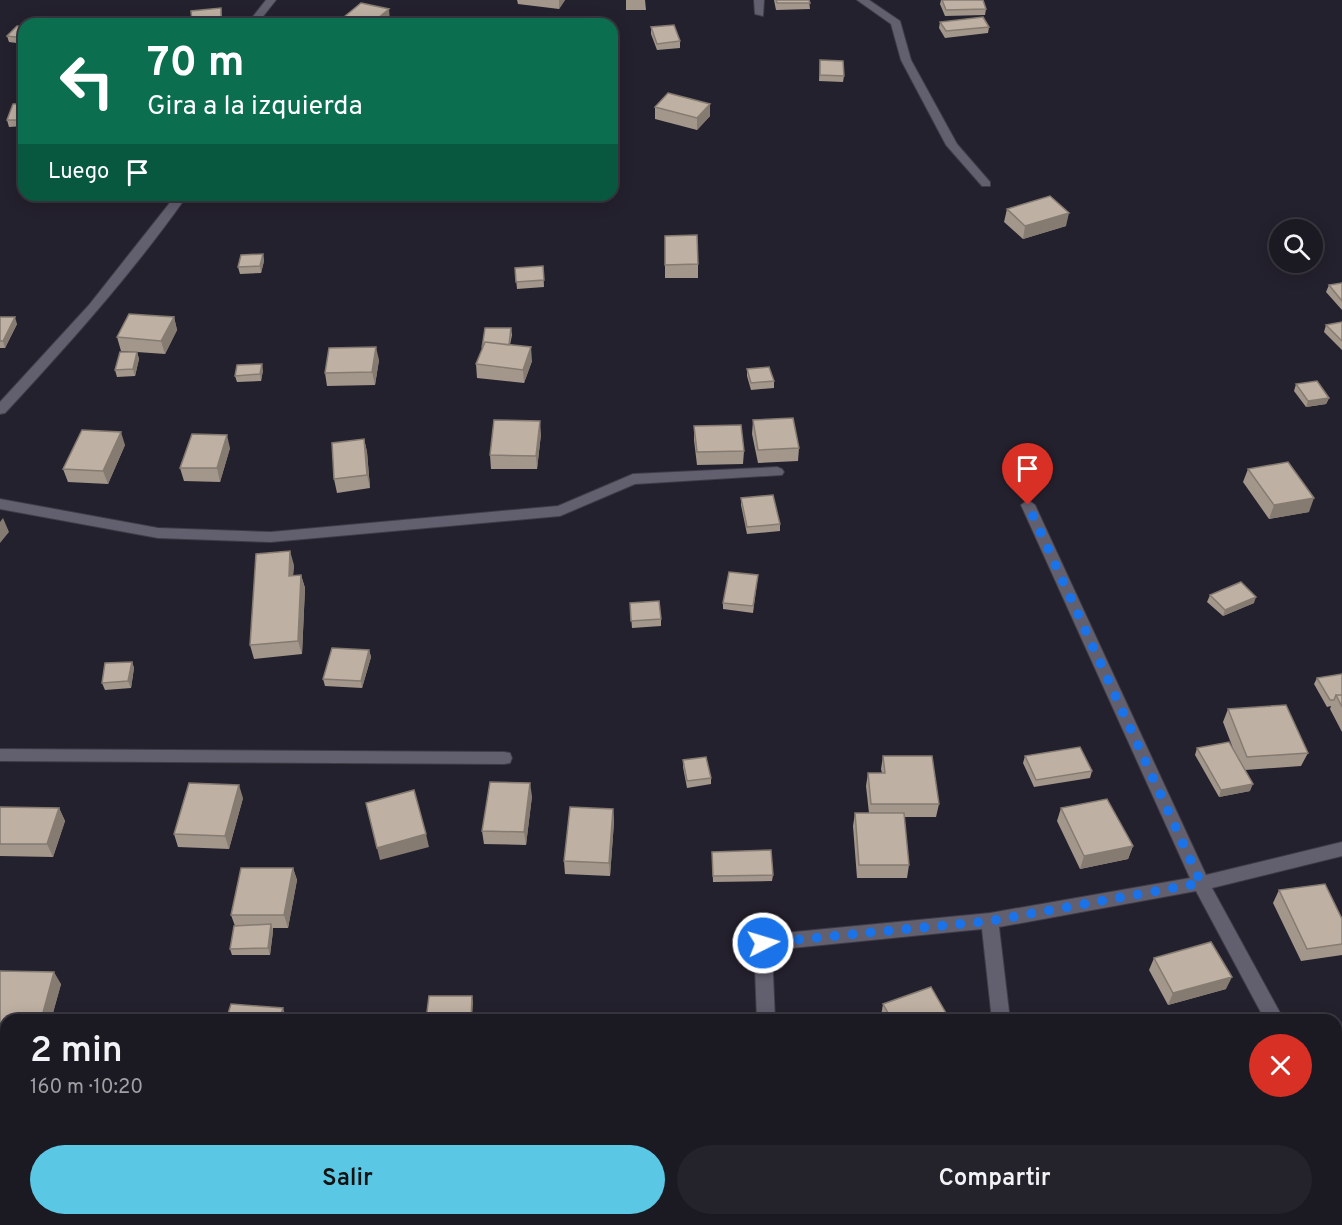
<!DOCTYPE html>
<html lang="es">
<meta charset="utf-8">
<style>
body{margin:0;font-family:Overpass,sans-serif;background:#24222a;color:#f1f3f6;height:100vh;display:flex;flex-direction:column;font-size:22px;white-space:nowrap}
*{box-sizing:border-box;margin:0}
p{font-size:20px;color:#a0a0a5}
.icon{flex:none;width:33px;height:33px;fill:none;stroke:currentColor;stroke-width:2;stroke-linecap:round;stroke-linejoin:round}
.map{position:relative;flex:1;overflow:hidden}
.side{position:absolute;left:0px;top:1014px;width:1342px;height:212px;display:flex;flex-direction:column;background:#1b1922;border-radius:18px 18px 0 0;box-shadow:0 3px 15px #0003,0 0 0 2px #393840}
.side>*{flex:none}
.top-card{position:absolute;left:18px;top:18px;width:600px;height:183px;border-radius:18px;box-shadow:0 3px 15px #0003,0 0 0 2px #393840;background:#0b6e4f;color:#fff;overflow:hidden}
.controls{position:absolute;left:1269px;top:219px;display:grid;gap:12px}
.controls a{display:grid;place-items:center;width:54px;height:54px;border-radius:50%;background:#1b1922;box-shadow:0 3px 15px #0003,0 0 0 2px #393840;font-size:30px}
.pin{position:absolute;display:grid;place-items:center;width:51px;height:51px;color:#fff;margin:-62px -26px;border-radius:50% 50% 50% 0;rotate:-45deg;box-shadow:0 0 6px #0007}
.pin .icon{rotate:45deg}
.me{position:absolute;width:66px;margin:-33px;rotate:85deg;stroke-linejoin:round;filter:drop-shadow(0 0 4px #0008)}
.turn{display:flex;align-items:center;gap:21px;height:126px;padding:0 30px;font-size:27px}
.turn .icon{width:78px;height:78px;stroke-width:2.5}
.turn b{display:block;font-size:42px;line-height:51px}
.then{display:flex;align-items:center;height:57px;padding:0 30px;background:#0003;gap:12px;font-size:22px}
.round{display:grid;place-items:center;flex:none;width:63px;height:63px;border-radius:32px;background:#24222a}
.headline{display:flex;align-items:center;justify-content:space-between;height:102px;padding:0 30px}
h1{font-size:36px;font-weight:600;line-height:45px}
.action{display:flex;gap:12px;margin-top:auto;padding:12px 30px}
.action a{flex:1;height:69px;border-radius:36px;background:#5ac8e5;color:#111;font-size:24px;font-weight:600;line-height:69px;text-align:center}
.action a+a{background:#24222a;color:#f1f3f6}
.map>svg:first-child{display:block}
</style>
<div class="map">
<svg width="1342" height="1225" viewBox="0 0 1342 1225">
<rect width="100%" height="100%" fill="#24212e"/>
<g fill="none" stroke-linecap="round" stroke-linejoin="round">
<defs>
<path id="minor" d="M266,0H276L257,24H247Z
M754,0H764L763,16L755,14Z
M857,0H869L900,21L911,60L957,144L990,182V186H982L946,145L901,60L891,24Z
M171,195H183L184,200C130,276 68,345 5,413L0,414V402L89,305L172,200Z
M777,467L782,469L784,472L782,475L635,484L560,516L271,542L158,538L0,509V499L158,528L271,532L558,506L633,474Z
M1028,500L1035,505L1206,875L1342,842V856L1212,888L1284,1020H1265L1196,891L999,927L1010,1020H992L982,929L772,950L775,1020H757L754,943L757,938L763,935L990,913L1190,878L1021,505Z
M0,749L504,752L510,753L512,758L510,763L504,764L0,761Z
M1336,1125L1342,1127V1153L1336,1151Z
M0,1152H6V1170H0Z
M765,1220H785V1225H765Z
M1020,1220H1040L1042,1225H1022Z"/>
</defs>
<!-- minor casing -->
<use href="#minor" stroke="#3f3c47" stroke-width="2"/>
<!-- minor -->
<use href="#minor" fill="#625f6f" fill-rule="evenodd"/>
</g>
<!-- wall -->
<path fill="#a3978b" d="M517,0H565L559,9L518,4Z
M626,0H645L646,10H626Z
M774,0H809L810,9L776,10Z
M941,0H983L986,9L985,15L945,16L940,4Z
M339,21L351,24H339Z
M940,22L989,27L988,33L945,38L939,28Z
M24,27V44L9,42L7,36Z
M651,27L680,41V48L657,50L651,34Z
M820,60L844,76L843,82L819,81Z
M24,104V126L9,127L7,120Z
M710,104V116L697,130L655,119V107Z
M1007,209L1066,226L1023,239L1004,222Z
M665,236L698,264V278H665Z
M263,254L264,261L261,273L240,274L238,267Z
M543,266L544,287L517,289L515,268Z
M1342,283V310L1326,292L1329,285Z
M0,317L17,324L5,348H0Z
M174,317L177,330L165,354L137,352L139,359L135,376L117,377L115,370L136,352L121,351L117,337Z
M1342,322V350L1324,332L1326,325Z
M511,328L512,335L510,345L532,361L524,383L477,378L476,364Z
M379,360L375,385L327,386L325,373Z
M747,369L774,381V388L751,390L747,376Z
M263,370L261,381L237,382L235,376Z
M1296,384L1329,398L1326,404L1306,407L1294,391Z
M753,420L799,448L798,461L758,463L752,434Z
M694,426L744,451L743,464L697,465L694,440Z
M541,434L537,469H491L490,455Z
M364,439L367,452L370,488L337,493L334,479Z
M125,445L108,484L68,482L63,469Z
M230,448L220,482L184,481L180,468Z
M1248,469L1309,512L1269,519L1243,482Z
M741,498L780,524V531L747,534L741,505Z
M294,565L293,575H301L305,588L302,654L254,659L250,645Z
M758,575L753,613L723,609V603Z
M1210,595L1254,603L1223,616L1207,602Z
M630,603L661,619V626L632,628Z
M369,650L371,657L362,688L325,686L323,679Z
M132,662L134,668L131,688L105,690L102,683Z
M1342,674V732L1330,709L1331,706L1327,707L1314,684L1317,678Z
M1228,709L1308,753L1301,766L1245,770L1250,791L1219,797L1195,755L1197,748L1234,751L1223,722Z
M883,756L939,804L936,817H904L909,865L907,878H857L853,826L855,813H869L866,786L868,773H882L881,769Z
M1025,756L1092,771L1090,778L1034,787L1023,763Z
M683,760L711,778V784L687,788L683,767Z
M532,796L526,845L484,844L482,831Z
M243,798L229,849L178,847L174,834Z
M0,807L59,808L65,821L53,857L0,856Z
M1061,808L1133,846L1128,859L1080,869L1057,821Z
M613,809L614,822L610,876L565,874L564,861Z
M712,852L773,875L772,881L713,882Z
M293,868L297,880L288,928H273V931L270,955H232L230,949L235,926L231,915Z
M1279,890L1342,919V955L1301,961L1273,903Z
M1154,958L1226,989L1168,1005L1149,970Z
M0,971L61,984L51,1020H6V1040H0Z
M883,1004L950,1020H883L881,1016Z
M1274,1220H1336L1342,1225H1277Z"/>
<!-- shaded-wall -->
<path fill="#857b71" d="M559,0H565L559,9Z
M221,8L223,24H193L192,21Z
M389,9L390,21L387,24H371Z
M710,104V116L697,130V118Z
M1069,213L1066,226L1023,239L1025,226Z
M263,254L264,261L261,273L260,266Z
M15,317L17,324L5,348L3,341Z
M174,317L177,330L165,354L161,341Z
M376,347L379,360L375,385L372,372Z
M531,347L532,361L524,383L523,370Z
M137,352L139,359L135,376L133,369Z
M262,364L263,370L261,381L260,374Z
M1329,398L1326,404L1306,407L1308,401Z
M540,421L541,434L537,469L536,456Z
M121,432L125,445L108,484L103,471Z
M227,435L230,448L220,482L217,468Z
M364,439L367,452L370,488L367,475Z
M1314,498L1309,512L1269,519L1274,505Z
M3,518L9,532L0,543V522Z
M290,551L294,565L292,589L289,576Z
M301,575L305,588L302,654L298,641Z
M1256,597L1254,603L1223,616L1225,610Z
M369,650L371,657L362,688L361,681Z
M132,662L134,668L131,688L128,681Z
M530,783L532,796L526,845L524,832Z
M1253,784L1250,791L1219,797L1221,790Z
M239,785L243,798L229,849L225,836Z
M59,808L65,821L53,857L47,844Z
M613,809L614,822L610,876L609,863Z
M426,834L429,847L380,860L377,848Z
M1133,846L1128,859L1080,869L1084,856Z
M293,868L297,880L288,928L284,915Z
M271,924L273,931L270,955L268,948Z
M54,972L61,984L51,1020H41Z
M1232,977L1226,989L1168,1005L1173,993Z
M472,996L473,1002L472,1020H471Z
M283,1008L287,1020H279Z
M117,1013L120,1020H115Z"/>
<!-- building -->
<path fill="#beb0a2" stroke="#857b71" stroke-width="1.5" d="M776,0H809L810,3H777Z
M942,0H983L986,9L946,10Z
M361,3L389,9L371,24H352L339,21Z
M221,8V18L192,21L191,11Z
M983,17L989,27L946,31L940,22Z
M674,25L680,41L657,44L651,27Z
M17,26L24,27V38L7,36Z
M820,60L843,61L844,76L820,75Z
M668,93L710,104L697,118L655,107Z
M13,104H24V120H7Z
M1050,196L1069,213L1025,226L1007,209Z
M697,235L698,264L665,265V236Z
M263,254L260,266L238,267L241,255Z
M543,266L544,280L516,282L515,268Z
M1342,283V301L1329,285Z
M129,314L174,317L161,341L117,337Z
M0,317H15L3,341H0Z
M1342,322V341L1326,325Z
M485,328H511L509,345L485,342L482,348Z
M485,342L531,347L523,370L476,364Z
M376,347L372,372L325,373L329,348Z
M120,352H137L133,369L115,370Z
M262,364L260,374L235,376L237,365Z
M769,367L774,381L751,383L747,369Z
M1317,381L1329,398L1308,401L1296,384Z
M793,418L799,448L758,450L753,420Z
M494,420L540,421L536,456L490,455Z
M741,425L744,451L697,452L694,426Z
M82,430L121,432L103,471L63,469Z
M192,434L227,435L217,468H180Z
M364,439L367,475L334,479L332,443Z
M1288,462L1314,498L1274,505L1248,469Z
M773,495L780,524L747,527L741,498Z
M290,551L289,576L301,575L298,641L250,645L256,554Z
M729,572L758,575L753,606L723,603Z
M1241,582L1256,597L1225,610L1210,595Z
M659,601L661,619L631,621L630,603Z
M332,648L369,650L361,681L323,679Z
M132,662L128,681L102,683L105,663Z
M1342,674V695H1336L1334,700H1330L1317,678Z
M1336,695H1342V707Z
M1286,705L1308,753L1247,757L1228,709Z
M1229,742L1253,784L1221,790L1197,748Z
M1080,747L1092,771L1036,780L1025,756Z
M883,756H932L939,804H871L868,773H885Z
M706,757L711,778L687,781L683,760Z
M490,782L530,783L524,832L482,831Z
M189,783L239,785L225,836L174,834Z
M414,790L426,834L377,848L366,803Z
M1107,799L1133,846L1084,856L1061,808Z
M0,807L59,808L47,844H0Z
M570,807L613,809L609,863L564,861Z
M855,813H904L909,865H859Z
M771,850L773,875L713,876L712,852Z
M241,868H293L284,915H231Z
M1325,884L1342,919V944L1307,949L1279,890Z
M271,924L268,948L230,949L234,926Z
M1211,942L1232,977L1173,993L1154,958Z
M0,971L54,972L41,1020H6V1028H0Z
M931,987L950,1020H892L883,1004Z
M429,996H472L471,1020H426Z
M231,1004L283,1008L279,1020H226Z
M70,1013H117L115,1020H69Z
M385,1014V1020H334V1017Z
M1336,1171L1342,1180V1225H1291L1288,1220H1336Z
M576,1220H642V1225H575Z
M664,1220H717V1225H664Z
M1144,1220H1159L1163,1225H1131Z
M227,1224V1225H209Z"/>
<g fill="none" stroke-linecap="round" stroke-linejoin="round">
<!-- route -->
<path stroke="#1a73e8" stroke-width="10" stroke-dasharray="0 18" d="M763,943L990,921L1201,883L1028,505"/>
</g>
</svg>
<div class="controls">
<a><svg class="icon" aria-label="search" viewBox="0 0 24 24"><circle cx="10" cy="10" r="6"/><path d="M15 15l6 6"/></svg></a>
</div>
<div class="pin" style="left:1028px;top:505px;background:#d93025"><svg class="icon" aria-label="arrive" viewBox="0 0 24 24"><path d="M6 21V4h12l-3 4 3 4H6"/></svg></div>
<svg class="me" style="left:763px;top:943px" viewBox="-20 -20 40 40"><circle r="17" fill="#1a73e8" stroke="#fff" stroke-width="3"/><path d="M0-11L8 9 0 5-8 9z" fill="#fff"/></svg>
<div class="top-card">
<div class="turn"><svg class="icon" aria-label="left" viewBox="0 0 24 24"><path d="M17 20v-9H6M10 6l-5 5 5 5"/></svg><div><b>70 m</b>Gira a la izquierda</div></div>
<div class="then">Luego<svg class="icon" aria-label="arrive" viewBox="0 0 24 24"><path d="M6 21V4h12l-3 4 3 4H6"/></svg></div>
</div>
<section class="side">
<div class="headline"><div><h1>2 min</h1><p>160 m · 10:20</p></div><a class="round" style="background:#d93025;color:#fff"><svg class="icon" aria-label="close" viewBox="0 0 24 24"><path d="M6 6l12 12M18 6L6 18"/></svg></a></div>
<div class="action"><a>Salir</a><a>Compartir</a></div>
</section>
</div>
